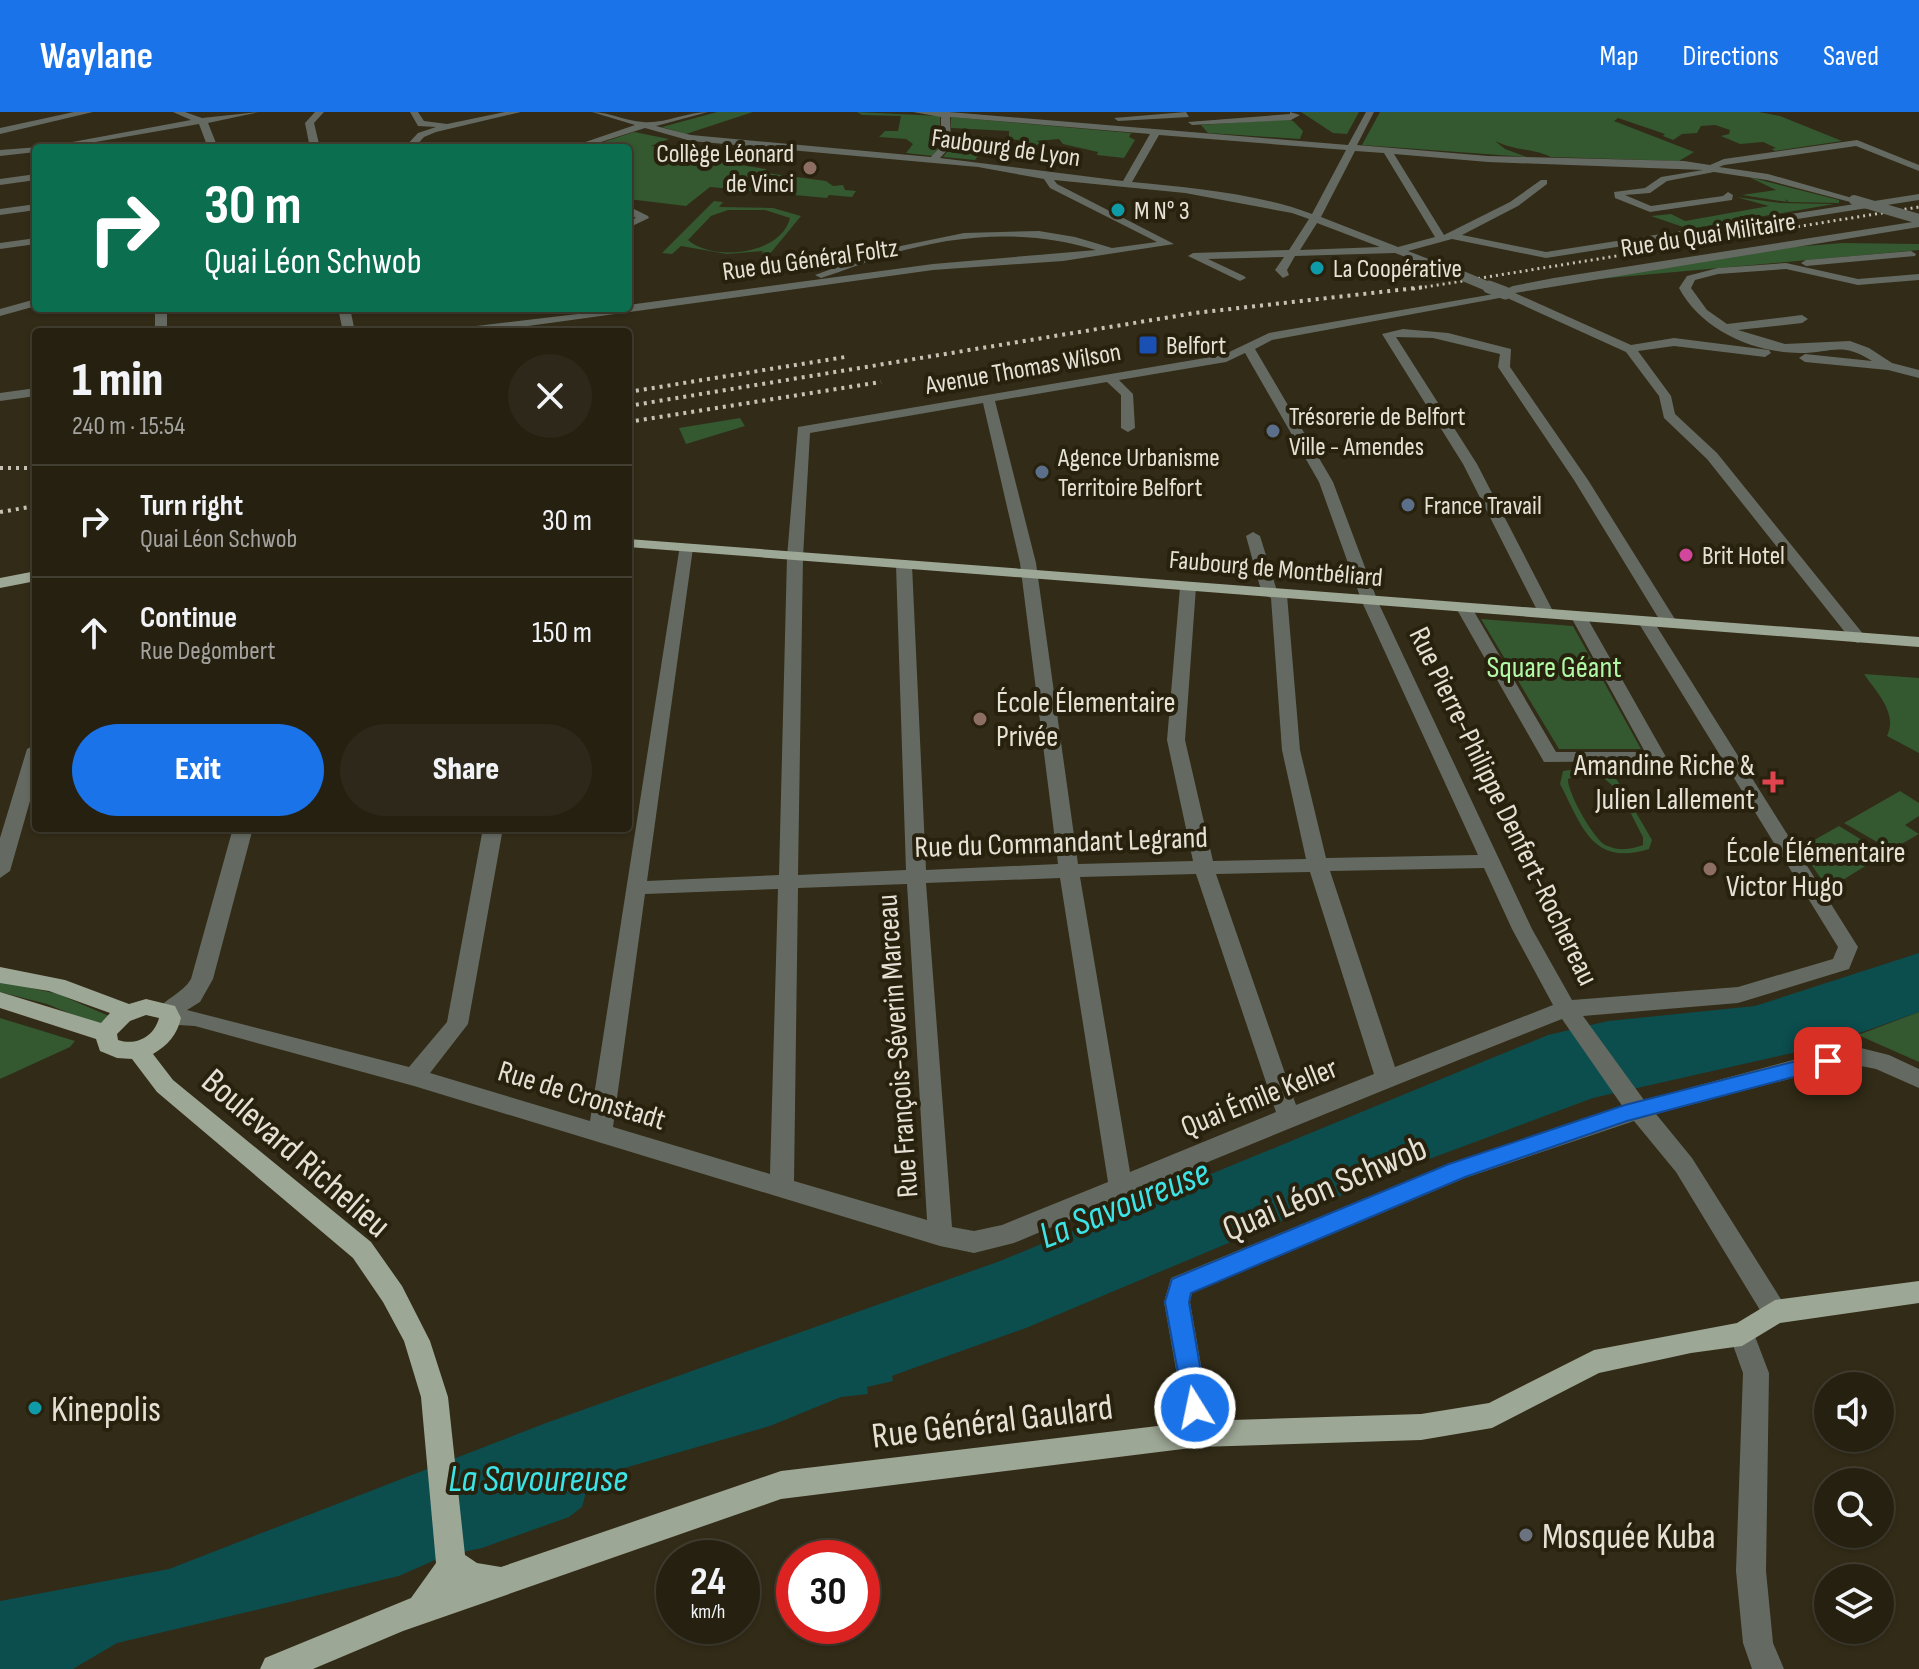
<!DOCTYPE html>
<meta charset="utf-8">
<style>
body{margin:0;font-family:"Sofia Sans Condensed",sans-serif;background:#2e281a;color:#f1f3f6;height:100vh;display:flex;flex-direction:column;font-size:30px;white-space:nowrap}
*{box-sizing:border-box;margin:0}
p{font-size:26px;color:#a4a39f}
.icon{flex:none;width:44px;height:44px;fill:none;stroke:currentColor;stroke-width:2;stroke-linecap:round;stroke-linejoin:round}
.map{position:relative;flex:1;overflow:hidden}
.details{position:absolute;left:32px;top:216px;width:600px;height:504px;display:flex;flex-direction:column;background:#262011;border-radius:8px;box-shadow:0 2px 6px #0004,0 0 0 2px #423e31}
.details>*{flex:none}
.top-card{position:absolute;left:32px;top:32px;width:600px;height:168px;border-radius:8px;box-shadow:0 2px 6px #0004,0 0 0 2px #423e31;background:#0b6e4f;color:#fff;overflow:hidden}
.tools{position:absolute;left:1814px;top:1260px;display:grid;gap:16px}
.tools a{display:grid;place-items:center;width:80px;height:80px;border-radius:50%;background:#262011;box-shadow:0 2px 6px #0004,0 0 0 2px #423e31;font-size:40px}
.speed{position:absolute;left:656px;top:1428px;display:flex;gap:16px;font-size:40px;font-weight:700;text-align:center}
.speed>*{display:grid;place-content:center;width:104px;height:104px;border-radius:50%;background:#262011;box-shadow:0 2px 6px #0004,0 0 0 2px #423e31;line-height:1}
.speed small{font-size:20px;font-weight:400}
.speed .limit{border:12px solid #d22;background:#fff;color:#111}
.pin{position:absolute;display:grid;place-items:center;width:68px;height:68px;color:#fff;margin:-34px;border-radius:16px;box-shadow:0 4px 12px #0006}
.me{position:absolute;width:88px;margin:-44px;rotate:350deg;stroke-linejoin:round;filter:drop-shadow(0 0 6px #0008)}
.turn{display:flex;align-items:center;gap:28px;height:168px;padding:0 40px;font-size:36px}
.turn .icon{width:104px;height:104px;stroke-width:2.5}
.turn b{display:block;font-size:56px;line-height:68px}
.round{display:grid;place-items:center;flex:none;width:84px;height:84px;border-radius:42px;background:#2e281a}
.overview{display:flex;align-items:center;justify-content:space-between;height:136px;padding:0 40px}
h1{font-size:48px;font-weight:800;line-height:60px}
.primary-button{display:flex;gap:16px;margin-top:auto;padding:16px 40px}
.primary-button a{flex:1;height:92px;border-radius:48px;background:#1a73e8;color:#fff;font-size:32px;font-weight:800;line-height:92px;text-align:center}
.primary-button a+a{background:#2e281a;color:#f1f3f6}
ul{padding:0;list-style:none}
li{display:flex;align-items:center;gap:24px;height:112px;padding:0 40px;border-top:2px solid #423e31}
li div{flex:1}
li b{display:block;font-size:30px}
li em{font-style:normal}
header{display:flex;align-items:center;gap:48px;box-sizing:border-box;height:112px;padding:0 40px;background:#1a73e8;color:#fff}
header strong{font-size:38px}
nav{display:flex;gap:44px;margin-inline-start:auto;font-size:28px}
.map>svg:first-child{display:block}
</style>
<header>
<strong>Waylane</strong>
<nav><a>Map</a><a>Directions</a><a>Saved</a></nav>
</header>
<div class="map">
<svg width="1919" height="1557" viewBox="0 0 1919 1557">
<rect width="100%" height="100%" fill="#322b17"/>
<!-- green -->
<path fill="#345830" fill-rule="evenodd" d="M717,0H753L686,22L662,15Z
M857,0L940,4V34L933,44L906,41L913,32L906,27L879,25L885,19H898L901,4L862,3Z
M1301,0H1359L1347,22L1333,21Z
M1380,0H1759L1780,4L1842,29L1775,39L1772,37L1776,36L1763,30L1740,32L1721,24L1729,22L1730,18L1715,13L1701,14L1697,21L1682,22L1673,28L1663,24L1665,22L1618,6L1614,9L1694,40L1679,49L1551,45C1529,35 1518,40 1495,29L1505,37L1527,45L1362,33Z
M951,5L1131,21L1129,25L1135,28L1124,46L1097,43L1098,40L1063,32L1059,27L1036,29L1041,31L1023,39L1019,28L1009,27V19L951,16Z
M1287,7L1293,9L1303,19L1300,27L1208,21L1201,13Z
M634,20L669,27L651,34L707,40L695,48L707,50L722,44L719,47L726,48L723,50L766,57L767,61L826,69L833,74L843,73L845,78L856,79L852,85L829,83L827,86L710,75L686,94L628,87V36H586Z
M951,23L983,24V37L975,48L943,45L951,35Z
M1749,65L1839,88V91L1789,90L1785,87L1787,90L1742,83L1776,78Z
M1736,85L1780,91L1834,92L1689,117L1651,104L1671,102L1685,109L1769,94Z
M714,89L723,90L719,95L773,96L801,104L769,143L762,142L763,139L727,142L681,134L672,142L662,141ZM728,98H765L790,106C781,143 713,150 688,128L711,104Z
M1843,131L1919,132V138L1587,168L1780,136Z
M740,306L745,314L686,332L679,316Z
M1481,507L1573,514L1641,637H1559Z
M1864,562L1919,566V641L1887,624C1898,601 1877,581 1864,562Z
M1576,657L1606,659L1617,668L1652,728L1649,737C1592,755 1582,714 1560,672L1563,659ZM1585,660C1618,664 1628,698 1643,725V733C1630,738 1618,739 1605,733C1593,726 1567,680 1568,667Z
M1900,679L1919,691V704L1905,713L1919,722L1891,738L1844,711Z
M1839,714L1885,742L1828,777L1800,736Z
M0,869L58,882L109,904L107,910L98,913L47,892L0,880Z
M1919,900V950L1858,923Z
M0,906L75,929L70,935L0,967Z"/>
<!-- water -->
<path fill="#0c4d4e" d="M1919,841V900L1823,934L1593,986L1424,1049L1026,1216L897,1262L892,1264L893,1269L867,1275L868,1282L841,1285L770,1314L590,1366L582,1395L569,1405L482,1436L444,1444L399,1464L117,1531L73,1557H0V1489L169,1457L546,1311L1000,1149L1548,923L1608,909L1755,894Z"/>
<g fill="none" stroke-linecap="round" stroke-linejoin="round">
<!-- minor -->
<path fill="#646a61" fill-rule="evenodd" d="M74,0H93L0,22V16Z
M173,0H185L202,6L259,0L208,11L218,36H208L199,12L61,36H40L191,8Z
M315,0H324L314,11L320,36H310L305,11Z
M410,0H418L424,9L447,12L505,0H521L436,20L424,25L414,36H404L418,21L436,15L418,14Z
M592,0C610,0 625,9 643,10C664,12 687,0 708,0L656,14L691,23L931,45L941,34V5L913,0H949L1348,33L1366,0H1374L1357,33L1488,44L1684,49L1710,53L1724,47L1857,28L1919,53V59L1856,34L1724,53L1719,55L1768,62L1859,88L1854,91L1767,68L1714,60L1667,69L1650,81L1625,83L1651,94L1723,84L1728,80L1733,83L1732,88L1650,100L1615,86L1614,80L1645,76L1661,65L1703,58L1488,50L1394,42L1444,123L1510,90L1541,68H1547V72L1518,94L1462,123L1546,140L1919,82V88L1546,146L1452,127L1408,139L1462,160V164L1458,165L1395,141L1295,144L1287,158L1289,163L1283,166L1275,158L1284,145L1208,147L1244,164L1246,166L1240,169L1188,144L1193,141L1289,138L1309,107L1292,101L1185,81L1054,68L1057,72L1174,132L1063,149L933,158L485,220H453L459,216L628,196V193L933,152L1096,138C1029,117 957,122 891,142C867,149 844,159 821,166L815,163L886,137L964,121L1039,119L1075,125L1112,136L1157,130L1050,76L1044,67L978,55L691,29L645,16L582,36H568L635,13ZM950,5L1150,22L1123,69L940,46L951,34ZM1159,23L1346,38L1312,102C1261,82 1187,75 1132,70ZM1355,39L1384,41L1435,125L1398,135L1321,105ZM1317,111L1380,135L1300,138Z
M1186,0L1189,5L1118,9L1114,6Z
M1290,0L1300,3L1291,8L1192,13L1188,10L1290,2Z
M39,35L36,40L0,44V38Z
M36,62V68L0,73V67Z
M36,92V98L0,103V97Z
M628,94L648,104L649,106L628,116V109L636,106L628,101Z
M1919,109V115L1515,181L1631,233L1674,226L1769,238L1771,241L1765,245L1674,234L1638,239L1671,284L1675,302L1717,341L1864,523L1866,526L1858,531L1852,529L1707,347L1664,306L1659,284L1626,240L1505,185L1272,228L1255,237L1333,370L1378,490L1532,817L1572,888L1738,875L1833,847L1838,835L1638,510L1646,505L1654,510L1858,835L1849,857L1738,891L1583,904L1644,988L1808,944L1861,936L1889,943L1919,957V976L1876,957L1861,954L1808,962L1656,1002L1692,1046L1784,1192L1788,1200L1784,1208L1775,1212L1766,1208L1676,1060L1634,1009L1465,1066L1192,1181L1190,1190L1213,1322L1209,1331L1199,1335L1189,1331L1164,1190L1171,1166L1448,1052L1623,995L1562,907C1378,980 1196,1054 1014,1131L974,1141L940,1134L414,974L195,914L162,912L156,900C165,886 182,882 191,867L233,716H253L213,867L200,890L187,898L409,955L447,910L483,716H503L468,912L430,961L590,1009L680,433H690L693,436L647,769L779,763L787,445L798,315L1223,243L1269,221L1494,182L1513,174L1554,166ZM1245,241L1319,370L1362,490L1478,743L1326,746L1300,638L1287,483L1277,479L1260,424L1253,420L1246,424L1262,482L1271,486L1282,638L1306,747L1213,749L1185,628L1196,475L1188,470L1180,475L1167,628L1193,749L1078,752L1036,451L995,289L1107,270L1121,283V316L1128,320L1135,316L1133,282L1119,268L1226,250ZM983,291L1020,451L1058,752L926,758L912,453L904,448L896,453L906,758L798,763L803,445L810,321ZM1484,756L1512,817L1553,893L1395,955L1330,759ZM1310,760L1374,962L1296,993L1216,762ZM1196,762L1276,1000L1130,1060L1080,765ZM1060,766L1108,1070L1002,1113L974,1119L952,1115L926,771ZM907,772L927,1108L794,1069L798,776ZM778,777L770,1062L613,1015L645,782Z
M36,126V132L0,137V131Z
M1911,139L1916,142L1915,144L1806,154L1801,151L1806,148Z
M1786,151L1858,167L1919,162V168L1858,173L1786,157L1718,162L1695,168L1691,176L1707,198L1727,212L1802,203L1808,207L1802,211L1738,218L1785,232L1850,229L1869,236L1892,251L1919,258V266L1888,258L1805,250L1799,246L1805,242L1872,249C1842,229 1831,241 1800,241C1754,241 1701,218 1679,176L1687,164L1718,156Z
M36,187V194L0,204V197Z
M155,196H167V220H155Z
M338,196H350L355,220H343Z
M1403,217L1448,221L1511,237L1510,255L1588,368L1678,512L1676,515H1664L1662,512L1574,368L1498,255L1500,242L1433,226L1396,225L1477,352L1555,503L1553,506H1541L1463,352L1382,222Z
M36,276V284L0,289V281Z
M1464,491L1472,496L1556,640H1645L1571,505L1579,500L1585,502L1666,645L1663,649L1544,650L1456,496Z
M36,632V668L10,759L0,766V726L27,637Z
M1742,1210L1751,1214L1769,1261L1766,1459L1773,1531L1784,1557H1752L1743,1531L1736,1459L1743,1261L1729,1222L1733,1214Z"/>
<!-- major -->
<path fill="#9da795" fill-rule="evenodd" d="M628,427L1919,525V535L628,435Z
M36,459V469L0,476V466Z
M0,855L65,868L129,892L146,887L175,894L181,906C177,923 168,933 153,942L173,968L371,1130L402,1174L430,1229L448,1285L465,1443L477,1451L501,1455L781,1359L1199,1309L1421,1302L1489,1291L1594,1238L1737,1211L1775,1188L1919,1169V1191L1780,1211L1742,1234L1691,1241L1599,1261L1492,1316L1421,1328L1199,1335L781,1387L403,1519L313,1557H260L265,1546L411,1486L436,1451L421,1285L404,1229L383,1190L353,1146L157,980L132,947L117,946L100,939L96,927L0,896V880L101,911L110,901L49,879L0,871ZM146,903L159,906C154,925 136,934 118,928L117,922L130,909Z"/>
<!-- rail-far1 -->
<path stroke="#c7c2b5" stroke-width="3" stroke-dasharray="2 4" stroke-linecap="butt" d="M1413,177L1919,95"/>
<!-- rail -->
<path stroke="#c7c2b5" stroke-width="4" stroke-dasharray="3 5" stroke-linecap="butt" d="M628,280L845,245
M628,294L1195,201L1425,175
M628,310L881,270
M0,356H36
M0,400L36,394"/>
<!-- minor-bridge-far1 -->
<path stroke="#646a61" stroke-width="10" d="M1854,88L1919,107
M1458,162L1494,177"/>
<!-- minor-bridge -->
<path stroke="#646a61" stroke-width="13" d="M1489,175L1505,181"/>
</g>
<!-- route -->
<path fill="#1a73e8" stroke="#114b97" stroke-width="2" d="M1828,941L1835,943L1838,949L1835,954L1627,1009L1465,1065L1191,1181L1189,1190L1207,1296L1204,1304L1195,1308L1186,1304L1165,1190L1172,1167L1449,1052L1625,993Z"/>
<!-- markers -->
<g fill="#8d6e63" stroke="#28210e" stroke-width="3">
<circle cx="810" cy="56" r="8"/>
<circle cx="980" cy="607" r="8"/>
<circle cx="1710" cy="757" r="8"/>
</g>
<g fill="#0f9aa8" stroke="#28210e" stroke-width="3">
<circle cx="1118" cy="98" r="8"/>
<circle cx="1317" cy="156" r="8"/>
<circle cx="35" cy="1296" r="8"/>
</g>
<rect fill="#1a4fb4" stroke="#28210e" stroke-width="3" x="1138" y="223" width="20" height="20" rx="4"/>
<g fill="#5c6f8a" stroke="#28210e" stroke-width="3">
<circle cx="1273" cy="319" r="8"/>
<circle cx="1042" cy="360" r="8"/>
<circle cx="1408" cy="393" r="8"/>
</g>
<circle fill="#d1479c" stroke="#28210e" stroke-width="3" cx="1686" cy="443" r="8"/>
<path fill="#e0444e" stroke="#28210e" stroke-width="3" d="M1769 658h8v8h8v8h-8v8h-8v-8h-8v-8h8z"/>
<circle fill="#6b7280" stroke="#28210e" stroke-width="3" cx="1526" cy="1423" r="8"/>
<g text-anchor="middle" stroke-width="8" stroke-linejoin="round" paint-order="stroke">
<!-- far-street labels -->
<g font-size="26" fill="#e5e1d5" stroke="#28210e">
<text transform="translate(1006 35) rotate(8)" y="9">Faubourg de Lyon</text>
<text transform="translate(1708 122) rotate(-9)" y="9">Rue du Quai Militaire</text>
<text transform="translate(810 147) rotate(-8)" y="9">Rue du Général Foltz</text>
<text transform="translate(1023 256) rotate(-10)" y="9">Avenue Thomas Wilson</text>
<text transform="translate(1276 456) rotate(5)" y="9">Faubourg de Montbéliard</text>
</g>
<!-- far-poi labels -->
<g font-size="26" fill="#e5e1d5" stroke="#28210e" text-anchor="start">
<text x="794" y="50" text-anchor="end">Collège Léonard<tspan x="794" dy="30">de Vinci</tspan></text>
<text x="1134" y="107">M N° 3</text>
<text x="1333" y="165">La Coopérative</text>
<text x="1166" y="242">Belfort</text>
<text x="1289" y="313">Trésorerie de Belfort<tspan x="1289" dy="30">Ville - Amendes</tspan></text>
<text x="1058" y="354">Agence Urbanisme<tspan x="1058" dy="30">Territoire Belfort</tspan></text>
<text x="1424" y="402">France Travail</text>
<text x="1702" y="452">Brit Hotel</text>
</g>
<!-- park labels -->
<g font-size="30" fill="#b0f9a7" stroke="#28210e">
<text x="1554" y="565">Square Géant</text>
</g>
<!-- poi labels -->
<g font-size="30" fill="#e5e1d5" stroke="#28210e" text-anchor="start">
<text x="996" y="600">École Élementaire<tspan x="996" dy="34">Privée</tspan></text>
<text x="1755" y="663" text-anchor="end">Amandine Riche &amp;<tspan x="1755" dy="34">Julien Lallement</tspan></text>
<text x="1726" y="750">École Élémentaire<tspan x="1726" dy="34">Victor Hugo</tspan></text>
</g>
<!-- street labels -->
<g font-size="30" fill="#e5e1d5" stroke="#28210e">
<text transform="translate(1504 694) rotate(64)" y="10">Rue Pierre-Philippe Denfert-Rochereau</text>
<text transform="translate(1061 730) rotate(-2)" y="10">Rue du Commandant Legrand</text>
<text transform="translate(897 934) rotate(-94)" y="10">Rue François-Séverin Marceau</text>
<text transform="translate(582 983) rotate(17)" y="10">Rue de Cronstadt</text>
<text transform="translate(1259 985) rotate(-22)" y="10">Quai Émile Keller</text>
</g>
<!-- near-street labels -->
<g font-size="36" fill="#e5e1d5" stroke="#28210e">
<text transform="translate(297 1040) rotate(41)" y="13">Boulevard Richelieu</text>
<text transform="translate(1324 1075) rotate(-23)" y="13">Quai Léon Schwob</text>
<text transform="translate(992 1308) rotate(-7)" y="13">Rue Général Gaulard</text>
</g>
<!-- near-poi labels -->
<g font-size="36" fill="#e5e1d5" stroke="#28210e" text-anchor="start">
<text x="51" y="1309">Kinepolis</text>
<text x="1542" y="1436">Mosquée Kuba</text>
</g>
<!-- near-water labels -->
<g font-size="38" font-style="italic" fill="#3ce4e7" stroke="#28210e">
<text transform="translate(1124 1091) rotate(-22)" y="13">La Savoureuse</text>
<text x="538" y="1379">La Savoureuse</text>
</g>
</g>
</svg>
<div class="tools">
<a><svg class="icon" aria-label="sound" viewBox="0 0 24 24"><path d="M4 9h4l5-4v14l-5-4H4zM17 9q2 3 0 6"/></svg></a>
<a><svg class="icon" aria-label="search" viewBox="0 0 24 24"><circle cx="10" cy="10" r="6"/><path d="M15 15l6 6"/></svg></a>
<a><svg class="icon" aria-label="layers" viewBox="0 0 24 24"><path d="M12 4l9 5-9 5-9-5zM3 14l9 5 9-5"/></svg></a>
</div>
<div class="speed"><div>24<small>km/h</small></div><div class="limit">30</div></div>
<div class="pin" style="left:1828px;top:949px;background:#d93025"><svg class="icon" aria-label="arrive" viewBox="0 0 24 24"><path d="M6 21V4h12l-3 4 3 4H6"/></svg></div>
<svg class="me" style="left:1195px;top:1296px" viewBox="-20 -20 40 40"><circle r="17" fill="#1a73e8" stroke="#fff" stroke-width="3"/><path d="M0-11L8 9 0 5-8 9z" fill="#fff"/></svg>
<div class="top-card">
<div class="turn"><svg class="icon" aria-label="right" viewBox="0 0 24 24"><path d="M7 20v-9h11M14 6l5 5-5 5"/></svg><div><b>30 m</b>Quai Léon Schwob</div></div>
</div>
<section class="details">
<div class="overview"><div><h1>1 min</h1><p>240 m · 15:54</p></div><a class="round"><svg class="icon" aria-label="close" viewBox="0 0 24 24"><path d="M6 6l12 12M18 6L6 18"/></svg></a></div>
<ul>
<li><svg class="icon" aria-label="right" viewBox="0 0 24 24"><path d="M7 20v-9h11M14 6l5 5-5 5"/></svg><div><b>Turn right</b><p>Quai Léon Schwob</p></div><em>30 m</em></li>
<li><svg class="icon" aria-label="ahead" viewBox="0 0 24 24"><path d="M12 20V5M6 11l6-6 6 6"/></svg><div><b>Continue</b><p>Rue Degombert</p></div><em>150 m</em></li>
</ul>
<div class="primary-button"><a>Exit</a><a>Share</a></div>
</section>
</div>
